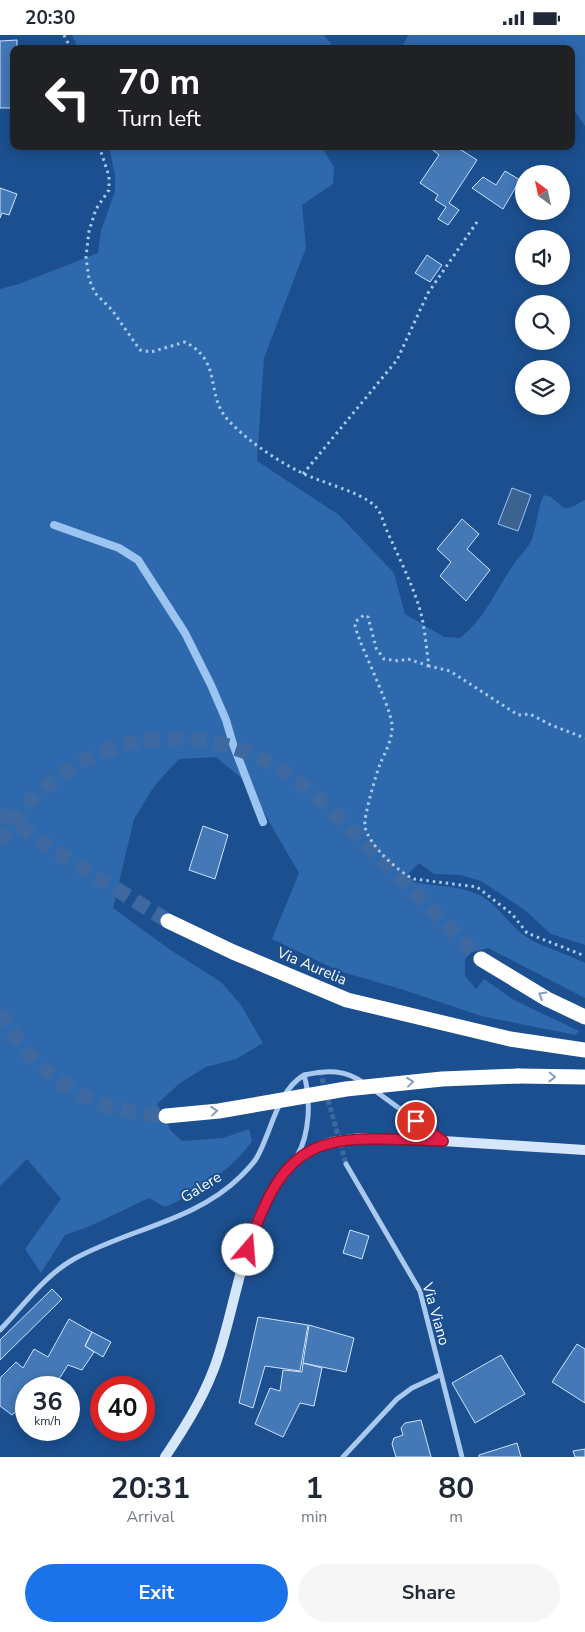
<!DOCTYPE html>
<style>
body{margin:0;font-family:"Nunito Sans",sans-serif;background:#f6f6f7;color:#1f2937;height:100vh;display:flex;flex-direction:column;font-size:19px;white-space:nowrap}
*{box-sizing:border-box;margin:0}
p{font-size:16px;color:#747a83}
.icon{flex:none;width:28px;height:28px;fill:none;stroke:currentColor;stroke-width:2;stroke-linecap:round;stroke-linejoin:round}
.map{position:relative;height:1422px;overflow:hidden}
.sheet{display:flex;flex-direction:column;background:#fff;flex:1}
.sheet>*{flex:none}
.hud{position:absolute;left:10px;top:10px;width:565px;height:105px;border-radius:10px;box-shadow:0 2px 12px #0003;background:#202124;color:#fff;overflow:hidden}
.needle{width:32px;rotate:327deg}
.tools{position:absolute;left:515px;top:130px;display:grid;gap:10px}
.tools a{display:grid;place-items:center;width:55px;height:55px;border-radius:50%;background:#fff;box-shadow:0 2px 12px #0003;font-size:25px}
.speed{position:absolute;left:15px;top:1341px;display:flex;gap:10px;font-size:25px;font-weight:700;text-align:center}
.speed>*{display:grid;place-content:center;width:65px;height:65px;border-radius:50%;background:#fff;box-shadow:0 2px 12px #0003;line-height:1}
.speed small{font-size:12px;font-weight:400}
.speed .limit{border:8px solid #d22;background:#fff;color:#111}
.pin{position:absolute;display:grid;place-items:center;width:42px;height:42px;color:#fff;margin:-21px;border:2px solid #fff;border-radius:50%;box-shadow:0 1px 5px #0007}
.me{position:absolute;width:55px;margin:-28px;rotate:18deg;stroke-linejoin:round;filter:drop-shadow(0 0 4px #0008)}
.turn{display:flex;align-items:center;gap:18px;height:105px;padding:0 25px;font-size:22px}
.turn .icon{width:65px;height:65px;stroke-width:2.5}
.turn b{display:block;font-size:35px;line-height:42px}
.eta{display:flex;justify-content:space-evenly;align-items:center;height:85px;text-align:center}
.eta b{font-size:30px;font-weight:700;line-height:35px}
.primary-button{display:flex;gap:10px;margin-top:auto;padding:10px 25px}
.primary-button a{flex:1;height:58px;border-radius:30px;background:#1a73e8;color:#fff;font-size:20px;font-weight:700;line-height:58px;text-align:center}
.primary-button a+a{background:#f6f6f7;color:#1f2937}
.status{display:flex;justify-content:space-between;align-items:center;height:35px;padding:0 25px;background:#fff;direction:ltr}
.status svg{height:14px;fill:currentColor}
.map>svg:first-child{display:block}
</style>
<div class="status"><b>20:30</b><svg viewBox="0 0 49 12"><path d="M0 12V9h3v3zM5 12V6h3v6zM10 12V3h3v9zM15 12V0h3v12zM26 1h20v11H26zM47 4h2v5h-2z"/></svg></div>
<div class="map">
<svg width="585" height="1422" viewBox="0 0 585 1422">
<rect width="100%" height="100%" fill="#1b4f8f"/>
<!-- green -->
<path fill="#2e69ad" d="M72,0H324L335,14H78Z
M408,0H585V91L571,71V14H401Z
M109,111H321L334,132L333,149L302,170L306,213L264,323L257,426L339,480L394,538L405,579L444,602L460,603C486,583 497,552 516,526C522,518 528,513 532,504C537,490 538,470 544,460L551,462L564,473H570L585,465V910L551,899L526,876L481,846L460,840L434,839L419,828L403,844C426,852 453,849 475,858C498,867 508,891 528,903C542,912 568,919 585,928V963L488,913L469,918L465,925V941L476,954L484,944L514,965L579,996L575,1000L481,981L404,955L339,936L272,904L299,838L246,747L216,722L179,724L155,750L134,784L113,873L169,914L221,947L241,970L263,1008L236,1024L206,1032L180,1048L157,1069L171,1096L182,1106L223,1103L249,1094L252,1106C235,1132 194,1160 165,1172L149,1163L88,1192L65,1200L41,1238L25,1214L61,1164L27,1124L0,1151V254L19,249L98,218L101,196L115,156V140Z"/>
<!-- water -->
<path fill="#3c6290" stroke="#9cc4f0" d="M512,453L531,460L518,496L498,489Z"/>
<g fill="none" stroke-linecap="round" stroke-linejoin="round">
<!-- stream -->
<path stroke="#9cc4f0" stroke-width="8" d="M54,490L119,513L138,525L185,598L211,650L226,685L233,709L263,787"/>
</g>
<!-- building -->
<path fill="#4478b7" stroke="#cfe3fa" d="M17,5V14H14V73H0V6Z
M455,111L477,125L449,168L459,175L448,190L438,184L446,172L435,165L438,160L420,148L439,120L428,111Z
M505,136L520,145L503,174L472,153L483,142L496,150Z
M0,153L17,159L9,180L2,178L0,183Z
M427,220L442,230L430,247L415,238Z
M462,484L479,499L467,514L490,535L466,566L440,541L451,527L437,514Z
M203,791L228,800L215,844L189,835Z
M350,1195L369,1201L362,1224L343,1218Z
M52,1254L62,1264L0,1325V1305Z
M258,1282L308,1290L300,1336L265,1331L253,1373L239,1368Z
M69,1284L92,1297L85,1311L94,1317L82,1335L68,1330L54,1352H26V1367L12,1380L0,1371V1343L16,1327L23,1333L34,1314L48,1322Z
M309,1290L354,1303L346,1337L303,1328Z
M92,1297L111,1307L103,1322L85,1311Z
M577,1309L585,1314V1368L552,1347Z
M501,1320L525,1359L475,1388L452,1348Z
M303,1328L322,1333L314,1371L300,1368L283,1402L255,1389L270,1353L280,1356L283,1335L302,1337Z
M421,1385L431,1422H396L392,1409L394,1403L403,1400L401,1393L405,1388Z
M517,1408L521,1422H479V1420Z
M585,1414V1422H575L573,1416Z"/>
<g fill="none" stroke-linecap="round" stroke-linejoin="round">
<!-- street-tunnel -->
<path stroke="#3d69a0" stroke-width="5" stroke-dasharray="5 2.5" stroke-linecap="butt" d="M320,1036L346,1129"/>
<!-- highway-tunnel -->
<path stroke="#3d69a0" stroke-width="15" stroke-dasharray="15 8" stroke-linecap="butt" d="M0,778L72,827L168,886
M0,808C24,764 60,734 106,716C172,690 244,705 299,747C319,762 337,782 355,799C398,839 438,883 481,924
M0,976C20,1018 59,1052 102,1069C122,1077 145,1078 166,1081"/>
<!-- path -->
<path stroke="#a9c9ee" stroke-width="3" stroke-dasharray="2.5 4" stroke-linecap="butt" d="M64,0L71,14
M99,111L109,141V155L96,174L89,196L86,222L89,244L95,258L112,275L140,315L151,317L185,307C224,327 204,360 229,386C249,407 276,425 302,438C322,448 359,456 375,471C381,476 384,490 388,498C399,523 412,548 420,575C425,592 426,612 429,631L450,636L518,680L530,679L551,690L585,703
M303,439L397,325L428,258L477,187
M429,631L408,624L399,626L384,624L376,613L368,582L364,580L355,587C352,596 390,667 392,690C393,703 385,718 380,729C376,740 363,783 365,792C369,810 398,837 414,844L477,852L512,879L527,898L585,921"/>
<!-- street -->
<path stroke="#a9c9ee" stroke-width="5" d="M304,1040C327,1035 346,1034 365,1049
M374,1055L440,1103
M346,1129L420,1256L462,1422
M0,1295C23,1271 45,1240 74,1224C128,1194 196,1186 241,1141C246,1136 252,1130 256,1124C272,1097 276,1057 304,1040C311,1064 310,1099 297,1121
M343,1422L397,1364L412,1353L440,1340"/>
<!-- secondary -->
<path stroke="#d6e6fa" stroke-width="10" d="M360,1103L443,1106L585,1115
M165,1422C183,1395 201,1367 213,1336C241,1267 246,1129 332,1107"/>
<!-- highway -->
<path stroke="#fff" stroke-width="15" d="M168,886L233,917L347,965L510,1004L585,1015
M481,924L547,964L585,982
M518,1041L585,1042"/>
<!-- secondary-bridge -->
<path stroke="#d6e6fa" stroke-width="10" d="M332,1107L360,1103"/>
<!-- highway-bridge -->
<path stroke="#fff" stroke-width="15" d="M166,1081L219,1076L346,1054L442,1044L518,1041"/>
</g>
<!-- one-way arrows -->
<defs><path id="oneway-chevron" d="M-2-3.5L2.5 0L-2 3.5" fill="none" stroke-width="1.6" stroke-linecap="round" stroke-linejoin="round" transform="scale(1.25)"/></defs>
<g stroke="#829ec1">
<use href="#oneway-chevron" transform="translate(542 960) rotate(-149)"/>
<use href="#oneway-chevron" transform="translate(552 1042) rotate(1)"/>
<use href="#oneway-chevron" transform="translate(410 1047) rotate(-6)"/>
<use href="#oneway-chevron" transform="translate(214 1076) rotate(-6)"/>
</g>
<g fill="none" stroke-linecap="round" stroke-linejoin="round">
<defs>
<path id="route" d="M248,1215C287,1091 329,1102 443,1106L416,1086"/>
</defs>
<!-- route casing -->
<use href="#route" stroke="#92132f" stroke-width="12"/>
<!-- route -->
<use href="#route" stroke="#e11d48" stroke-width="9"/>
</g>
<g text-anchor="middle" stroke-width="4" stroke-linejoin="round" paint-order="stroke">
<!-- street labels -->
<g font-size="15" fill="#fff" stroke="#1b4f8f">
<text transform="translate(312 931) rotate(23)" y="5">Via Aurelia</text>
<text transform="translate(201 1152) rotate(-32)" y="5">Galere</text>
<text transform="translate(436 1279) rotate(74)" y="5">Via Viano</text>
</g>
</g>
</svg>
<div class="tools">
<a><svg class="needle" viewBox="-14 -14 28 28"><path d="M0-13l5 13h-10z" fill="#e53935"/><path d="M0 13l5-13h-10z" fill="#747a83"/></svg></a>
<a><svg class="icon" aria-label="sound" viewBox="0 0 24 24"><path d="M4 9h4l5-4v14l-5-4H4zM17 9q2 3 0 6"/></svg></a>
<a><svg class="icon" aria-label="search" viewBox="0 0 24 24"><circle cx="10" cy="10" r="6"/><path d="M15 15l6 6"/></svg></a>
<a><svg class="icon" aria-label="layers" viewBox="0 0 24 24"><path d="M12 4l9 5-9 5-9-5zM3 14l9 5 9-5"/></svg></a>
</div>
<div class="speed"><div>36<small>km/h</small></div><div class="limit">40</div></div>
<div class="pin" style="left:416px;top:1086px;background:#d93025"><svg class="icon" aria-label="arrive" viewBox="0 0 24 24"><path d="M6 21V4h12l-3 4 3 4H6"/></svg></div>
<svg class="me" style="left:248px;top:1215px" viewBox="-20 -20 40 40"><circle r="19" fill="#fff"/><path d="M0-13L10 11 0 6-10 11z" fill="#e11d48"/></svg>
<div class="hud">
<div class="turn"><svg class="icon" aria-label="left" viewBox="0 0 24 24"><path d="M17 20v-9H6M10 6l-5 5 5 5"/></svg><div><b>70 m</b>Turn left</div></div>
</div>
</div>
<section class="sheet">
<div class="eta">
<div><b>20:31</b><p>Arrival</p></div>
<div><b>1</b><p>min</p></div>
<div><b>80</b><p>m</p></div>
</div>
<div class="primary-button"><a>Exit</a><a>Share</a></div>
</section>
